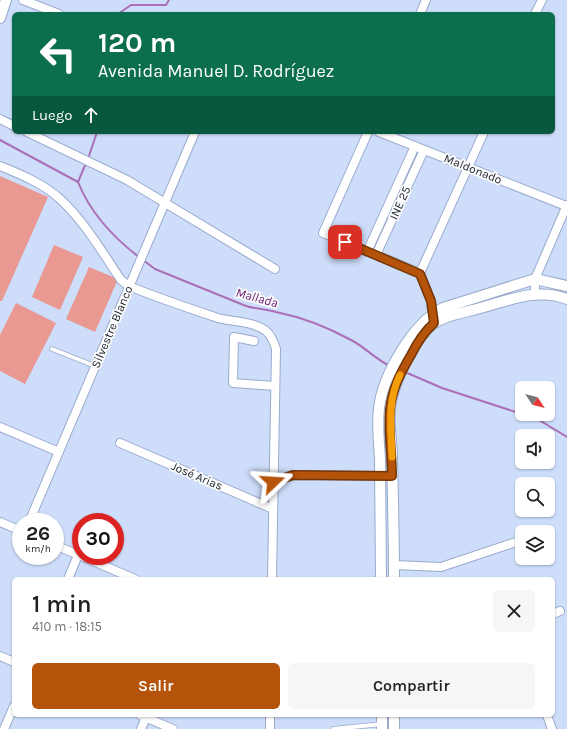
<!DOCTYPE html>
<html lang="es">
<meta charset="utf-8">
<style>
body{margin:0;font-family:Karla,sans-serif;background:#f6f6f6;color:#222;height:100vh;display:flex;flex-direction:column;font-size:15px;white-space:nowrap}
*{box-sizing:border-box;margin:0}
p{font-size:13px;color:#767676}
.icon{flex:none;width:22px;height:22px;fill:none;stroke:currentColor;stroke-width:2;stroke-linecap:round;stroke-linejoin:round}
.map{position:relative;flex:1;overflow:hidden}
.details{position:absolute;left:12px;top:577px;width:543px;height:140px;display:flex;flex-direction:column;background:#fff;border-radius:6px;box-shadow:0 1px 3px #0004}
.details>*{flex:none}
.top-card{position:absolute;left:12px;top:12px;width:543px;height:122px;border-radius:6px;box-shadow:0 1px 3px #0004;background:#0b6e4f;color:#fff;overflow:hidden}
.needle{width:26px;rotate:126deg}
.buttons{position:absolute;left:515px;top:381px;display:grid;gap:8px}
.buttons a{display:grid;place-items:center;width:40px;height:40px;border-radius:6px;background:#fff;box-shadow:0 1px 3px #0004;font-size:20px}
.speed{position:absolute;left:12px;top:513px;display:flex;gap:8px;font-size:20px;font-weight:700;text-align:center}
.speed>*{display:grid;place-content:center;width:52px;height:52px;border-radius:50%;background:#fff;box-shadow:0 1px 3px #0004;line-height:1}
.speed small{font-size:10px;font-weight:400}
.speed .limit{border:6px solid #d22;background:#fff;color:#111}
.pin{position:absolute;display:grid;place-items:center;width:34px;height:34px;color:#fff;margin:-17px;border-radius:8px;box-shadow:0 2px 6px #0006}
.me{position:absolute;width:44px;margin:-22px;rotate:70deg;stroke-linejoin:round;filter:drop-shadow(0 0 3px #0008)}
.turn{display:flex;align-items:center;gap:14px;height:84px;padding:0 20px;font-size:18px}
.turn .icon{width:52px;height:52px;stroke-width:2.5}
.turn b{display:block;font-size:28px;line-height:34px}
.then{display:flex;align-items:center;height:38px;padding:0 20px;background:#0003;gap:8px;font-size:15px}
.round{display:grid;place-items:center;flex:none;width:42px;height:42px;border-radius:6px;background:#f6f6f6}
.headline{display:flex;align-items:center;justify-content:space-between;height:68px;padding:0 20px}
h1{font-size:24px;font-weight:600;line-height:30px}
.cta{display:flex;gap:8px;margin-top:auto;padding:8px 20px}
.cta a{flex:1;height:46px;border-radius:6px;background:#b45309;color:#fff;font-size:16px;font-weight:600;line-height:46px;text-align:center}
.cta a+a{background:#f6f6f6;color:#222}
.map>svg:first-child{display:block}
</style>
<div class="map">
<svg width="567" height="729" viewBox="0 0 567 729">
<rect width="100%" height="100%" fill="#ceddfa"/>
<!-- green -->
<path fill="#e99892" d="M0,176L48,197L2,301H0Z
M54,245L83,257L60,310L32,297Z
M89,267L118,279L95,332L66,319Z
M16,303L56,323L25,384L0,371V335Z"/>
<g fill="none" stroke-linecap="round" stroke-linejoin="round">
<!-- stream -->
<path stroke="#aa6fb6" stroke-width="2" d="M118,14L131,5H166L169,0
M0,140L78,182C90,212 114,238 139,257
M88,159L97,132
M78,182L86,163
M143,260L155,269L246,306C256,309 266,309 276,312C301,317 329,328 351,340C365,347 375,359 390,366
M405,372L442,388L522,414
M523,414L539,420L567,437"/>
<defs>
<path id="service" d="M52,349L95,366
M333,729L382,724"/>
<path id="minor" d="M23,0L59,14
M420,14L426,0
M535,14L542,0
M0,119L14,126
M27,132L127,180L275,269
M368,132L323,233L420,273L431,301L433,319
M379,132L566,206
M0,166C20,174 44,184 60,199C85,222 102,252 121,280L129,286C158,298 188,308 218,318C233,322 253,321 266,331C272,336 274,342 276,349L272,579
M367,252L415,146
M376,255L424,150
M420,273L484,132
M535,294V279L567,205
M254,341L234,337L233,383L275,386
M0,427L59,452
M120,443L273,509
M273,482L293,475L392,476
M0,522L21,531
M29,522L195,132
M55,545L81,556
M81,556L135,579
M394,565L441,567L522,540
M68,579L78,555
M553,614L560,611
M0,656L14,662
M140,715L173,729
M547,715L552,729
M4,729L14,706
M141,729L147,715
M270,729V715"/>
<path id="tertiary" d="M0,18L6,0
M381,579C381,539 380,500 380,460C379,442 377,425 379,408C383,375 413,323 443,308L535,279L567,286
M394,579C394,539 393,498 392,458C392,442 388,425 390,409C392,386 414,338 433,324C447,314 468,312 484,307C512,299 539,288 567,299
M382,715V729
M394,715V729"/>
</defs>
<!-- service casing -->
<use href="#service" stroke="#99aacd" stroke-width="5.5"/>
<!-- minor casing -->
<use href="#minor" stroke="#99aacd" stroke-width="10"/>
<!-- tertiary casing -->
<use href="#tertiary" stroke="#99aacd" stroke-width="12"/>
<!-- service -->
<use href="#service" stroke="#fff" stroke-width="4"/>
<!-- minor -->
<use href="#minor" stroke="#fff" stroke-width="8"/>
<!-- tertiary -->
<use href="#tertiary" stroke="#fff" stroke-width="10"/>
</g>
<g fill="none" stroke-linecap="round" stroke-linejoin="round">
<defs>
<path id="route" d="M273,482L293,475L392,476C392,454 388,431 390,409C392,389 401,372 411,355C417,343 424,332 434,323L431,301L420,274L345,242"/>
</defs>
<!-- route casing -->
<use href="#route" stroke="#753606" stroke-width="10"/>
<!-- route -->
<use href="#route" stroke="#b45309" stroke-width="7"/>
<!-- slow -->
<path stroke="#f59e0b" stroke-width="7" d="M392,457C391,429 387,401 400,375"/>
</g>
<g text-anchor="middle" stroke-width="3.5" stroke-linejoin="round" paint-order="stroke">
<!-- street labels -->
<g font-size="12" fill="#1b212e" stroke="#fdfdfd">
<text transform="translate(473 169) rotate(22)" y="4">Maldonado</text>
<text transform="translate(400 203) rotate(-66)" y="4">INE 25</text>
<text transform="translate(112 327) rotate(-67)" y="4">Silvestre Blanco</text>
<text transform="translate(197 476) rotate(23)" y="4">José Arias</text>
</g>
<!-- water labels -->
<g font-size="13" font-style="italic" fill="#681970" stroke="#fdfdfd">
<text transform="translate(257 297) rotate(15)" y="5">Mallada</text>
</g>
</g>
</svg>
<div class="buttons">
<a><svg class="needle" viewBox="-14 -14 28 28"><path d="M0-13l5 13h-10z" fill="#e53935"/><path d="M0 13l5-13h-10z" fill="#767676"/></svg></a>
<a><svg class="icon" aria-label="sound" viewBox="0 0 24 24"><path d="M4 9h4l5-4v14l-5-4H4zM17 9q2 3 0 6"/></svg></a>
<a><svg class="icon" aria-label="search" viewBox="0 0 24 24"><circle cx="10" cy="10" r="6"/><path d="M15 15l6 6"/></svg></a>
<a><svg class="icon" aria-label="layers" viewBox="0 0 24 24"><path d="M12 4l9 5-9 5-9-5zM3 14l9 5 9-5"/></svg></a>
</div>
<div class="speed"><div>26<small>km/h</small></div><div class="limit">30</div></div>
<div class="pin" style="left:345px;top:242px;background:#d93025"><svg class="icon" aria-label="arrive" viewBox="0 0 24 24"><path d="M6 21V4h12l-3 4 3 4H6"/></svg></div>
<svg class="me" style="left:273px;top:482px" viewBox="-20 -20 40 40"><path d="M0-17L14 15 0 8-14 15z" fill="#b45309" stroke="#fff" stroke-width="4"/></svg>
<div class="top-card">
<div class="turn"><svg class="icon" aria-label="left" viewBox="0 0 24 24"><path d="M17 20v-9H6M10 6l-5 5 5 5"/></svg><div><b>120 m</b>Avenida Manuel D. Rodríguez</div></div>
<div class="then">Luego<svg class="icon" aria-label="ahead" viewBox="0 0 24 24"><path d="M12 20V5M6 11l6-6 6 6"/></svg></div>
</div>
<section class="details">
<div class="headline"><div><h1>1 min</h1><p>410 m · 18:15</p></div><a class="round"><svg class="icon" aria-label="close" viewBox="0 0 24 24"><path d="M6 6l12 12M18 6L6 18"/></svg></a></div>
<div class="cta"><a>Salir</a><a>Compartir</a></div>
</section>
</div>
